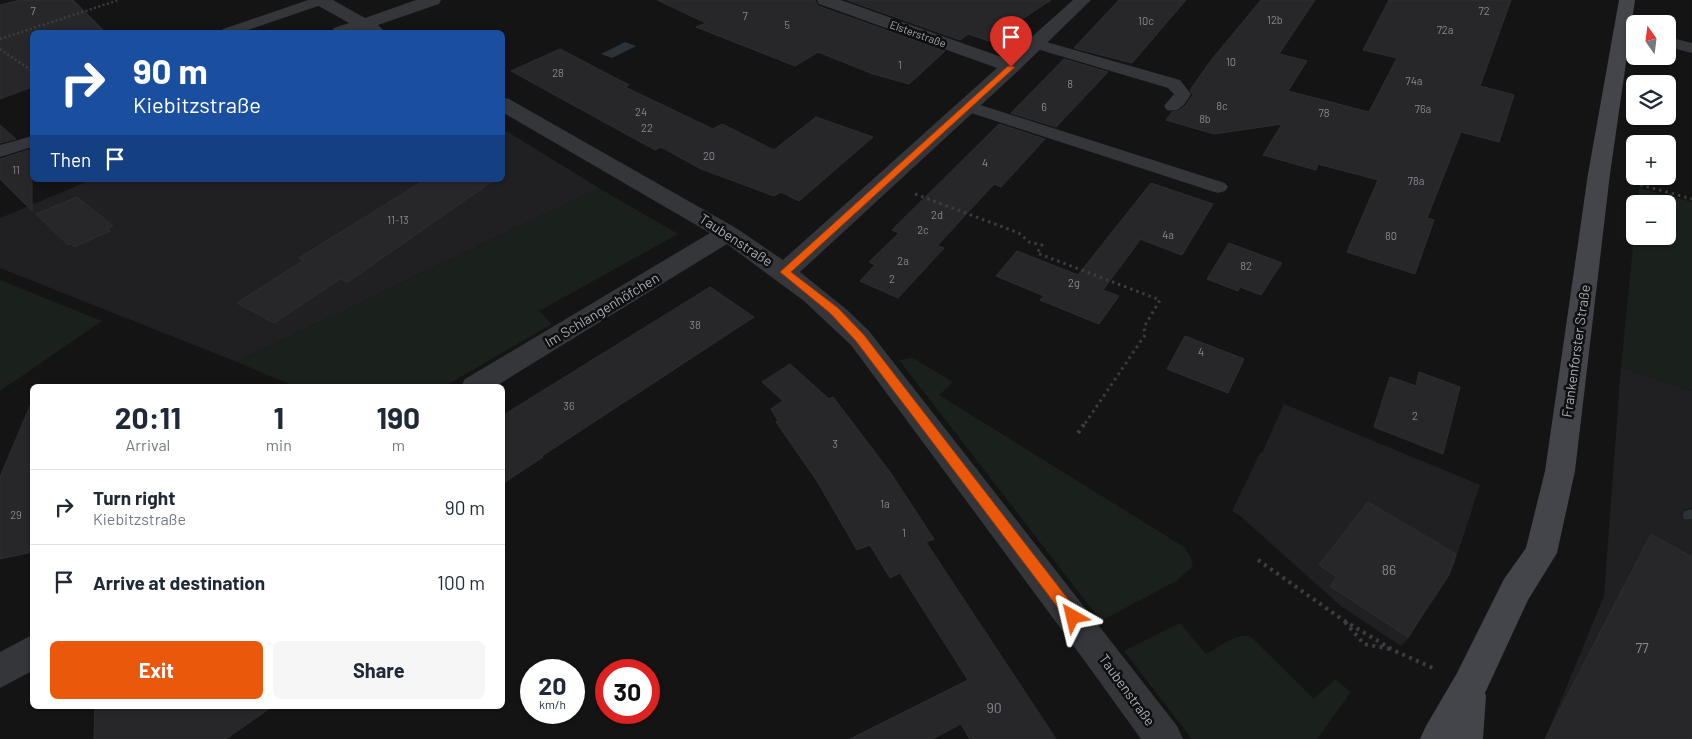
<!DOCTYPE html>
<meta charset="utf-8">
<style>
body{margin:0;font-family:Barlow,sans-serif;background:#f6f6f7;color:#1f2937;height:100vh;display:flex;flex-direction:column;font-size:19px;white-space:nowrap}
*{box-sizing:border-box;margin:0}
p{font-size:16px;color:#747a83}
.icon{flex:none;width:28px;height:28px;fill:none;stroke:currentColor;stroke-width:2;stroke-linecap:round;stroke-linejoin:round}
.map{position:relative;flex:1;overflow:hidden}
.drawer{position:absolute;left:30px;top:384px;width:475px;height:325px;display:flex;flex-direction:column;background:#fff;border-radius:8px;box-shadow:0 1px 4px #0004}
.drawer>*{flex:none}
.banner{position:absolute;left:30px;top:30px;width:475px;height:152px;border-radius:8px;box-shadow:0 1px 4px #0004;background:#1a4fa0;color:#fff;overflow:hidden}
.needle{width:32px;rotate:346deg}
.tools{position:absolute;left:1626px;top:15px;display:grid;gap:10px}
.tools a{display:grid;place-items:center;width:50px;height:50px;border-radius:8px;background:#fff;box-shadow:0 1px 4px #0004;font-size:25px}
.speed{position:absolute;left:520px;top:659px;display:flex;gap:10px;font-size:25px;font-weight:700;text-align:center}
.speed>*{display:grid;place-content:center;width:65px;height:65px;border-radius:50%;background:#fff;box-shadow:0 1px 4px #0004;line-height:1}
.speed small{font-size:12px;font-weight:400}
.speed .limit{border:8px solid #d22;background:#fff;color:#111}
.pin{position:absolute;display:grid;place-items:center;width:42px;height:42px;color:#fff;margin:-51px -21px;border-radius:50% 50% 50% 0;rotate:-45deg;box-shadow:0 0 5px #0007}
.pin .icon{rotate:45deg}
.me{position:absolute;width:55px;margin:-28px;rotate:323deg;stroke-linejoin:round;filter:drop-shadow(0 0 4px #0008)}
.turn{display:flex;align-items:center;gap:18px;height:105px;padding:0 20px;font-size:22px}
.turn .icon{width:65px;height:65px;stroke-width:2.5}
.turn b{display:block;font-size:35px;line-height:42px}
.then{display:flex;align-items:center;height:48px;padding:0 20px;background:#0003;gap:10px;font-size:19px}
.eta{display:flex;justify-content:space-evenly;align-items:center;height:85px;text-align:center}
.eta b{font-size:30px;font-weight:700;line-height:35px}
.action{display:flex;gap:10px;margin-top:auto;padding:10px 20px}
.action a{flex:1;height:58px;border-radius:8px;background:#ea580c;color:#fff;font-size:20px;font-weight:700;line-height:58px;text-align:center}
.action a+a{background:#f6f6f7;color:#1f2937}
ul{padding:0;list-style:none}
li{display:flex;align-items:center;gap:15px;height:75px;padding:0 20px;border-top:1px solid #e0e1e3}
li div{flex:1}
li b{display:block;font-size:19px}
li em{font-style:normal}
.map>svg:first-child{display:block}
</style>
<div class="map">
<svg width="1692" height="739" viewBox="0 0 1692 739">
<rect width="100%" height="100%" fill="#141415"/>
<!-- built -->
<path fill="#202022" d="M503,129L599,188L237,362L0,268V218L91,180H502Z
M1621,367L1692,391V508L1683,510L1692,519V739H1545L1604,596Z
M1284,404L1480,485L1454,564L1409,638L1401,646L1342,607L1239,515L1232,511L1260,453H1262Z"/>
<!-- green -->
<path fill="#1a201b" d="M599,188L678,234L539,311L552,324L445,386H294L237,362Z
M1639,188L1692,202V391L1621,367L1635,226V236H1668V204H1637Z
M0,280L102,321L0,391Z
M913,358L953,382L939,395L1184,547L1191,558L1193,566L1176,581L1101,621L899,360Z
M1180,623L1206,654C1219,648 1237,631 1251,637L1314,699L1335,679L1351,692L1317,739H1192L1124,651Z"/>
<!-- water -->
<path fill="#2b3238" d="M625,42L636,46L612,58L601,54Z"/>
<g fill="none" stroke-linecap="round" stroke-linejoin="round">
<!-- stream -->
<path fill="#2b3238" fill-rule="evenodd" d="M1692,509V519H1684L1683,515L1684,511Z"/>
</g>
<!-- building -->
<path fill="#272729" stroke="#2e2e31" d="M20,0H73L105,32H32V87L0,99V5Z
M657,0H815L818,6L945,51L909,84L873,74L818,52L795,66L696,27L706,23Z
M847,0H1051L989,41L968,34L960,40Z
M1119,0H1186L1132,63L1074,48Z
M1261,0H1315L1279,54L1307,61L1288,91L1369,112L1397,58L1363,50L1389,0H1511L1480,86L1514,95L1499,142L1461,132L1427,218L1434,220L1415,274L1347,252L1378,180L1318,164L1316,170L1263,155L1282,124L1214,134L1166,120L1172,112L1180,110L1186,105L1193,95L1190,90L1212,59Z
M560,49L629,85L625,87L713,129L722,124L774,150L816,117L873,137L799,201L781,192L774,196L701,169L661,147L655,150L511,71Z
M1064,59L1108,72L1056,127L1011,113Z
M999,124L1045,139L1001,187L994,184L937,246L944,248L898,298L860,281L875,265L869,262L899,233L892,230Z
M0,125L16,139L0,143Z
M28,150L32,154V211L0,179V159Z
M425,180H494L348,282L340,279L274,323L237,303L304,260L299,258Z
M1151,183L1213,204L1182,255L1137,238L1140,240L1103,290L1119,296L1099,324L1040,300L1044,296L996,276L1017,251L1078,275Z
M77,197L113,226L107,228L110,231L74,247L71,244L68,245L36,214Z
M1229,243L1282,263L1261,295L1240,287L1238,291L1207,279Z
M710,287L754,317L542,456L543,457L502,484V416Z
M1185,336L1244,359L1228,393L1167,369Z
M790,364L829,399L833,397L890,472L934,539L926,542L1056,739H970L961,724L932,739H850L968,680L900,573L890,578L870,545L857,550L817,481L776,422L778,421L771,409L783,401L762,382Z
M1419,372L1460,387L1443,454L1374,427L1390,377L1416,386Z
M32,401V552L0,559V477Z
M1368,502L1456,554L1449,575L1408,637L1330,586L1337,577L1319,565Z
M1651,534L1692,557V739H1545Z
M95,706H273L226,739H94Z"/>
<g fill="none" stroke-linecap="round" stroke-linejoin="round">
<!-- path-far2 -->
<path stroke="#3b3d41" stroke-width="2.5" stroke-dasharray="2 2.5" stroke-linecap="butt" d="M0,39L119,0
M0,49L32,71
M1630,182L1638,184"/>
<!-- path-far1 -->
<path stroke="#3b3d41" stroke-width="3" stroke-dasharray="2.5 4" stroke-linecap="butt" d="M1634,183L1692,199
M915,194L1019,233L1029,242L1042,245L1037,253L1160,300L1144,327L1145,335L1084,425"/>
<!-- path -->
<path stroke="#3b3d41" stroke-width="4" stroke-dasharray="3 4.5" stroke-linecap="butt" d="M1078,433L1085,423
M1258,560L1343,620L1393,650L1435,669
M1345,622L1364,644L1390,649"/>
<!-- lane -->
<path fill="#35363a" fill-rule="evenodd" d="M308,0H329L327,3L242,32H220L223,29Z
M1036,39L1180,80L1191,94C1185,104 1180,113 1167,110L1164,106L1174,94L1168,88L1030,47L1028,44L1030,41Z
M968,101L1225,183L1228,187L1225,191L1218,193L1211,191L962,110L959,106L962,102Z
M32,136V147L0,157V145Z"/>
<!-- street -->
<path fill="#35363a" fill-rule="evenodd" d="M313,0H333L365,18L416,0H441L439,4L378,25L383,30L381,32H365L362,30L356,32H331L334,28L349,23L315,4Z
M817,0H841L1007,59L1073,0H1091L1018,71L800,272L846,309L869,331L1177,726L1183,739H1141L1084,660L851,345L804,301L727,244L496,386H461L465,379L710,233L502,112V97L509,99L736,228L783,260L997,68L819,4Z
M1622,26L1635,29V39L1616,35L1613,31L1616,27Z
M1668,37L1692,43V53L1668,47Z
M32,635V671L0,688V652Z"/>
<!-- secondary -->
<path fill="#43454a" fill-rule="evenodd" d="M1619,0H1635L1610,174L1575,471L1557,553L1528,600L1485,693L1486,696L1483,739H1420L1426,726L1457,673L1504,579L1526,548L1545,471L1588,174Z"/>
</g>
<!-- route -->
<path fill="#ea580c" stroke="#983908" d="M1008,66L1015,67L791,272L838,308L864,335L1078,612L1080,617L1078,621L1073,623L1068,621L856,341L830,313L780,272Z"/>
<g text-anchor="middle" stroke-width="5" stroke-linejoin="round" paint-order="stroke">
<!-- number labels -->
<g font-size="11" fill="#868991">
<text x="33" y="15">7</text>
<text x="1484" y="15">72</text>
<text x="745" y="20">7</text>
<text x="1275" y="24">12b</text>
<text x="1146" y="25">10c</text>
<text x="787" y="29">5</text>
<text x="1445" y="34">72a</text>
<text x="1231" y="66">10</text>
<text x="900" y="69">1</text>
<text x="558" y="77">28</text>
<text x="1414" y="85">74a</text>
<text x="1070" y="88">8</text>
<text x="1222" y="110">8c</text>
<text x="1044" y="111">6</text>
<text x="1423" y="113">76a</text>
<text x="641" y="116">24</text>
<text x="1324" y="117">78</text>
<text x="1205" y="123">8b</text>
<text x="647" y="132">22</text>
<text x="709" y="160">20</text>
<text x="985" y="167">4</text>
<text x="16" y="174">11</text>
<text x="1416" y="185">78a</text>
<text x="937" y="219">2d</text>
<text x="398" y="224">11-13</text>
<text x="923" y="234">2c</text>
<text x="1168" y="239">4a</text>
<text x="1391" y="240">80</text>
<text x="903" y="265">2a</text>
<text x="1246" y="270">82</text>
<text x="892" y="283">2</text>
<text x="1074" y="287">2g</text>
<text x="695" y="329">38</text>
<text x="1201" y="356">4</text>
<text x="569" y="410">36</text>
<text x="1415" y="420">2</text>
<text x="835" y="448">3</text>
<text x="885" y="508">1a</text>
<text x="16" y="519">29</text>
<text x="904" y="537">1</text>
</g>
<!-- far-street labels -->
<g font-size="11" fill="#a6abb5" stroke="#0f0f10">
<text transform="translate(918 34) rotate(20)" y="4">Elsterstraße</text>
</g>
<!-- street labels -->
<g font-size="14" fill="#a6abb5" stroke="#0f0f10">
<text transform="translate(736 240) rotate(33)" y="5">Taubenstraße</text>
<text transform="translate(602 310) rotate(-31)" y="5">Im Schlangenhöfchen</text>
<text transform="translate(1576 351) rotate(-82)" y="5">Frankenforster Straße</text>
<text transform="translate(1127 690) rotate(54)" y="5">Taubenstraße</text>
</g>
<!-- near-number labels -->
<g font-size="14" fill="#868991">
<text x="1389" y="575">86</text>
<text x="1642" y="653">77</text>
<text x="994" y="713">90</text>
</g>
</g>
</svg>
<div class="tools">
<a><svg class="needle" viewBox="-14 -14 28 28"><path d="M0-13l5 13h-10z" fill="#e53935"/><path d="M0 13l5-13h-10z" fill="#747a83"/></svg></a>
<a><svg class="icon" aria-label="layers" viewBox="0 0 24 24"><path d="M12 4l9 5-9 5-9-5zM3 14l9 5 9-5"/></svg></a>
<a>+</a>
<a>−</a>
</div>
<div class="speed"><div>20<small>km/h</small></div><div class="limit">30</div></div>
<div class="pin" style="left:1011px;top:67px;background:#d93025"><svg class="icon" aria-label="arrive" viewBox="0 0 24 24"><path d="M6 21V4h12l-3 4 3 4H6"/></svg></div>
<svg class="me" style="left:1073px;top:617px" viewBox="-20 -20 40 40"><path d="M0-17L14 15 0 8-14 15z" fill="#ea580c" stroke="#fff" stroke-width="4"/></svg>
<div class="banner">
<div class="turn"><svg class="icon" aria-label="right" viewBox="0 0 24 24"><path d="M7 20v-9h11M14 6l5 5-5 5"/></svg><div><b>90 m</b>Kiebitzstraße</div></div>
<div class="then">Then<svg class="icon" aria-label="arrive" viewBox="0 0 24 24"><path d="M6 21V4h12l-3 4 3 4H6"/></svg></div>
</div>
<section class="drawer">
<div class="eta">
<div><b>20:11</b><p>Arrival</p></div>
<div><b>1</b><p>min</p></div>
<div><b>190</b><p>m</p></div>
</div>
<ul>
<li><svg class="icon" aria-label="right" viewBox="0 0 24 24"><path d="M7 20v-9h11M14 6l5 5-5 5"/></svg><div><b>Turn right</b><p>Kiebitzstraße</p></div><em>90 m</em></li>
<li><svg class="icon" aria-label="arrive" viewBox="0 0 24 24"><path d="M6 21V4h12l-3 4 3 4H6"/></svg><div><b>Arrive at destination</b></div><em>100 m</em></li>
</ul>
<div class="action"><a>Exit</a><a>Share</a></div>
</section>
</div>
